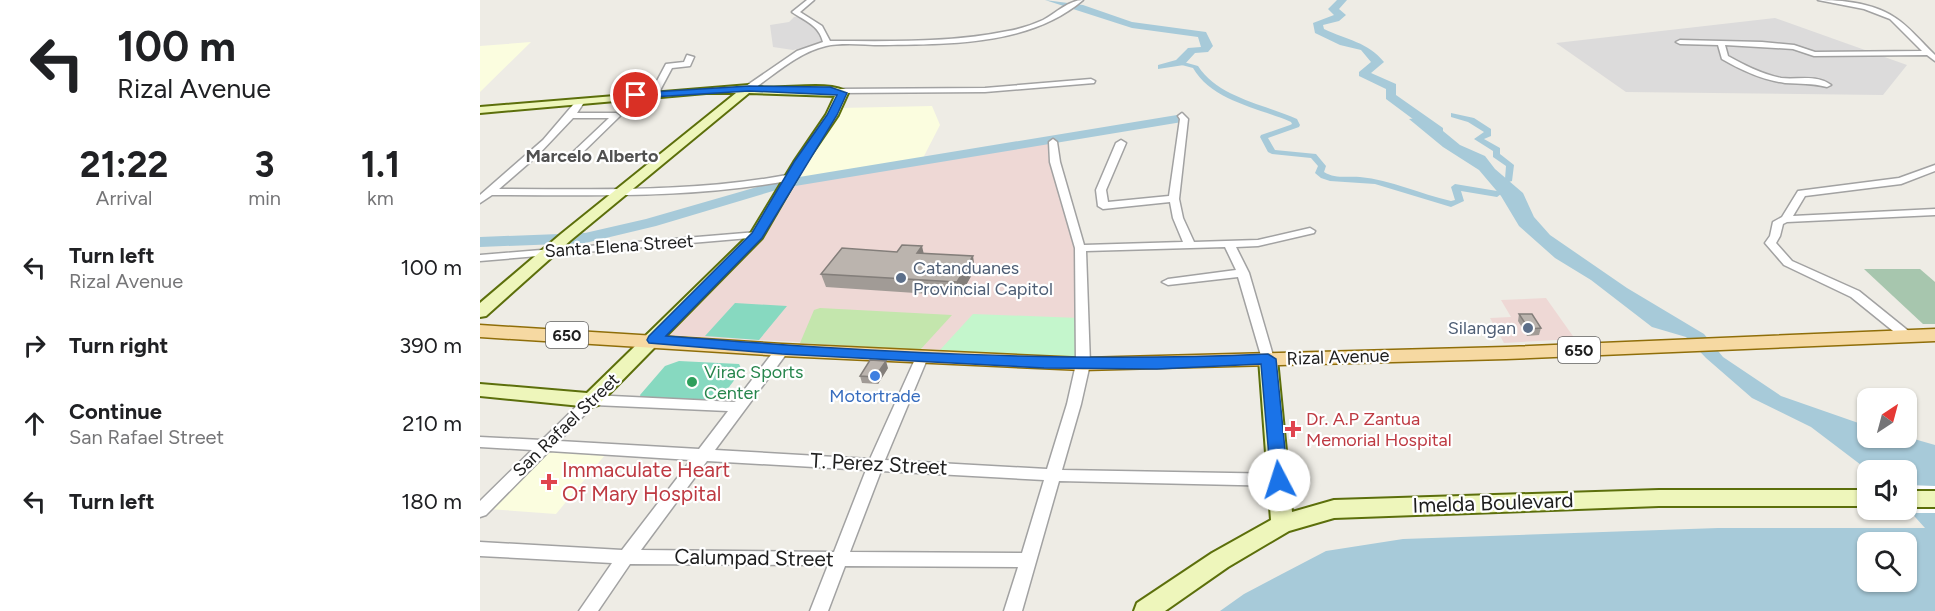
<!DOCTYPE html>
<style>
body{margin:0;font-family:Figtree,sans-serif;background:#f6f6f6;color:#202124;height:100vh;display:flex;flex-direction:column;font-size:22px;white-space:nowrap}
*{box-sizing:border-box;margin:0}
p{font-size:20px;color:#757577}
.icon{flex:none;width:33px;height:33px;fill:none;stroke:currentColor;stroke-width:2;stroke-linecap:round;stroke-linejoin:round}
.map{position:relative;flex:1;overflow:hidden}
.details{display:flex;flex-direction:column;background:#fff;width:480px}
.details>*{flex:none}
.banner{background:#fff;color:#202124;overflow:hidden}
.needle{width:39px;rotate:36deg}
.controls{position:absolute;left:1377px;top:388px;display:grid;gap:12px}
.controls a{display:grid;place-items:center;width:60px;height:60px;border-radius:12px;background:#fff;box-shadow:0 2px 4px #0004;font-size:30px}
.pin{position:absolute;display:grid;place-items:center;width:51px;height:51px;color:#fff;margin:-26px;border:3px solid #fff;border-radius:50%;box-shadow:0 2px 6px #0007}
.me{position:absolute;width:66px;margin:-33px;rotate:355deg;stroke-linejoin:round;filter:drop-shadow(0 0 4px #0008)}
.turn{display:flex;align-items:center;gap:21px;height:126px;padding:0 18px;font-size:27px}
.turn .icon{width:78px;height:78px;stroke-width:2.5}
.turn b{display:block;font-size:42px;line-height:51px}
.eta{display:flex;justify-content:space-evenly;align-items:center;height:102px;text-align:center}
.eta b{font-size:36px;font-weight:700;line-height:42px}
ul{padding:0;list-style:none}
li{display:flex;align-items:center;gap:18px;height:78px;padding:0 18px}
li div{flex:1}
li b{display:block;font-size:22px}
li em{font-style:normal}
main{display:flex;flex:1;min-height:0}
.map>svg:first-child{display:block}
</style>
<main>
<section class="details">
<div class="banner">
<div class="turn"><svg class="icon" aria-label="left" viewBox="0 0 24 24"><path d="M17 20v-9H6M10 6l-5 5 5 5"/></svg><div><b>100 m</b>Rizal Avenue</div></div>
</div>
<div class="eta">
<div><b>21:22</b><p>Arrival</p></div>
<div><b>3</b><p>min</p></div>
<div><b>1.1</b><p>km</p></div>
</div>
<ul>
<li><svg class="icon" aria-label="left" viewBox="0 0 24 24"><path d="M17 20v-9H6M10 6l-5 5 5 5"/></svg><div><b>Turn left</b><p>Rizal Avenue</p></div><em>100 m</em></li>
<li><svg class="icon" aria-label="right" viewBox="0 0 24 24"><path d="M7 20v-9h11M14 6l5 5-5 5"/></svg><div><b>Turn right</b></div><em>390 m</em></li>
<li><svg class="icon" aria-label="ahead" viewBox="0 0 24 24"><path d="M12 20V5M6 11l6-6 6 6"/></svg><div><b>Continue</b><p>San Rafael Street</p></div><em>210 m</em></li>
<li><svg class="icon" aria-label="left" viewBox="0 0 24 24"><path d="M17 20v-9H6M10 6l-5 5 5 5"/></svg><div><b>Turn left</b></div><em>180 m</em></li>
</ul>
</section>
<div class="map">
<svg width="1455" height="611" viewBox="0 0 1455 611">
<rect width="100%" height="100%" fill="#eeece5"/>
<!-- residential -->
<path fill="#dcdbdb" d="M323,16L344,37L345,43L313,50L293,47L290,25L309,22L314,17Z
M1295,18L1427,65L1403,95L1146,92L1076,43Z"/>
<!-- commercial -->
<path fill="#eed8d5" d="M571,142L596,248L599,357L186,335L282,240L316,184Z
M1066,298L1095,339L1024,343L1010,318L1031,317L1021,300Z"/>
<!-- education -->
<path fill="#fbfddf" d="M51,42L0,92V46Z
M452,106L460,125L443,158L320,178L360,108Z
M65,451L125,455L76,514L8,509Z"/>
<!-- grass -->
<path fill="#c4e6ad" d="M340,308L472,315L440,350L320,343L334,310Z"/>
<!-- cemetery -->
<path fill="#a7c6ae" d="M1384,269H1440L1455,282V324H1443Z"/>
<!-- park -->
<path fill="#c4f6cc" d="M493,314L599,318V357L459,351Z"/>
<!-- pitch -->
<path fill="#87d9c0" d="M255,303L307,306L279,340L225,336Z
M199,361L259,364L262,370L240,399L229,404L162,400L160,395L185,366Z"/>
<!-- water -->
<path fill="#a7cad9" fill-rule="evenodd" d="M946,117L980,145L1005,156L1015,169L1043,193L1054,217L1070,235L1147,288L1224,334L1243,357L1301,396L1387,426L1388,438L1427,437L1455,445V611H740L764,594L846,551L923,539L1238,528H1445L1427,508L1426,471H1389L1331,427L1272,398L1226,358L1206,337L1172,327L1111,280L1075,258L1039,226L1021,196L999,170L963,147L929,119ZM1388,543H1426V582H1388Z"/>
<!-- pier -->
<path fill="#fff" d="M1427,485L1455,486V513H1425L1423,510H1426Z"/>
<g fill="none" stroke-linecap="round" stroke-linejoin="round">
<!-- canal -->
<path fill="#a7cad9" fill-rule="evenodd" d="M700,61L718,66C739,98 784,104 817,119L820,125L819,127L788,138L795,150L836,154L846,166L844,172C855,179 867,176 880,177C911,180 940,194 971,201L975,200L971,187L975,184L1017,191L1021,194L1017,197L981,191L984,201L971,207L895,184L850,181L841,178L835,173L838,166L831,158L792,154L788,152L780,137L781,135L810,125L812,124L811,122C779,108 732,101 713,68L698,64V62Z
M971,113L994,118L1011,129V136L1004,139L1020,148V154L1034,165L1032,181L1029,182L1025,179L1026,166L1013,157V151L994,139L1004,132L988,122L971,117Z"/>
<!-- river -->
<path fill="#a7cad9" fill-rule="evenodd" d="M565,0L603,5L652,22L726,32L733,46L728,52L715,53L704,65L678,69V65L696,60L708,48L721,47L718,37L652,28Z
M857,0H867L859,9L866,15L859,21L843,25L844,29C867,40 888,42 904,62L891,73L916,84V95L963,128V134H953L906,99V89L879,76V72L891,62L881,50L860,45L835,33L833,23L854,15L848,9Z
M697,115L703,119L702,122L303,188L176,226L105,243L0,247V237L105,233L166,219L301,180Z"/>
<defs>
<path id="street" d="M327,0H334L320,12L342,26L350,41C409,41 470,43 528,31C540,29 552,25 563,20C576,13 589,0 603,0C549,46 469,44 401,45C384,45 363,42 346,46C319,52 295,74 272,90H266V86L317,51L343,42C339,25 325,21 312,12Z
M1338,0C1362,0 1393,3 1414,17C1429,26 1442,43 1455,55V61L1447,55L1334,56L1313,49L1245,45L1248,56C1264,65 1282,74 1301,78C1318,80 1336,74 1351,85L1347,87C1331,83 1321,84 1305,83C1282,80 1261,70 1242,59L1238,45L1200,44L1196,42L1200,40L1282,42L1314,45L1335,52L1442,51L1410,19L1384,9Z
M207,55L214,57L210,66L192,68L177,96H171L170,94L186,64L204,62Z
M611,79L615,81L614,83L505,92L358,93L354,91L358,89L505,88Z
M98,99L105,101L97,113H136L140,116L99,156H93V152L129,118H93L57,156L19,189C118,189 215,193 312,174L317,177L312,180C212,199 113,195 12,195L0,203V195L63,140Z
M702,113L708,119L699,199L703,218L714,242L778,240L830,228L835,231L834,233L778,246L756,247L769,273L794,359L788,363L782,359L758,277L688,285L682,282L688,279L756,270L745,247L606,251L610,364L601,404L582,470L799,474L804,476L807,480L804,484L799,486L579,481L542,611H524L538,567L365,566L348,611H330L348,565L150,564L118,611H99L132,563L0,556V542L142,550L211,460L69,451L6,515L0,517V501L52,450L0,447V437L62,440L106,397L111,395L255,402L297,347H307L308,350L307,353L235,450L390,459L436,357L442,353L448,357L405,460L567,469L587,404L596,364L595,248L570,162L569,142L573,139L577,142L580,162L604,245L703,242L693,218L690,202L623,209L618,206L616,190L636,143L641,140L646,143L626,190L628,202L689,196L700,119L698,116ZM114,405L248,411L219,449L79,441ZM227,461L386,470L354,552L161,550ZM401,471L564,480L542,553L370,552Z
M1455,165V171L1421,184L1325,196L1313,216L1455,209V215L1307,222L1303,224L1300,236L1296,243L1312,261L1379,291L1431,333L1433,336L1431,339H1423L1371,297L1304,265L1285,243L1290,236L1293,222L1302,217L1318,191L1419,178Z
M277,232L281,233L282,235L281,237L0,261V255Z"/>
<path id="secondary" d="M269,85C292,93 349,78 368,93L358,115L326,162L282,238L118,405L111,407L0,396V384L107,393L271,233L314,162L346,115L355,96L269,93L91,240L6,316L0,317V303L81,234L256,93H226L0,113V107Z
M788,353L797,359L812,512L854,500L1179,490H1388V506H1179L854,518L809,531L748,567L685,611H654L657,603L732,553L791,520L779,359Z
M1426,491H1455V507H1426Z"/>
<path id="primary" d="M0,325L302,344L603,358L1026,347L1455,329V341L1026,359L603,370L302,356L0,337Z"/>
</defs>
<!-- street casing -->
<use href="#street" stroke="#a2a2a2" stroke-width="3"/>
<!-- secondary casing -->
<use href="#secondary" stroke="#5c6f0b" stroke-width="4"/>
<!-- primary casing -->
<use href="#primary" stroke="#8f6e09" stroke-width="3"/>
<!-- street -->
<use href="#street" fill="#fff" fill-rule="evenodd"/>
<!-- secondary -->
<use href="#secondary" fill="#eef6bb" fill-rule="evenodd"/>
<!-- primary -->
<use href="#primary" fill="#f6d9a2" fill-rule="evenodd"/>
</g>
<!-- wall -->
<path fill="#a19b96" d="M443,253L495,269L480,296L346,287L341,274Z
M1039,314L1061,328L1059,335L1047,336L1038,321Z
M408,368L398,384L382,383L380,376Z"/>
<!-- shaded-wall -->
<path fill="#837e7a" d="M442,246L445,259L437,253Z
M493,256L495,269L480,296L477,282Z
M406,361L408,368L398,384L395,377Z"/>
<!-- building -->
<path fill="#bbb4ae" stroke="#837e7a" stroke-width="1.5" d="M422,245L442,246L437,253L493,256L477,282L341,274L362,248L417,252Z
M1039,314H1052L1061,328L1049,329Z
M390,360L406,361L395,377L380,376Z"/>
<!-- route -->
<path fill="#1a73e8" stroke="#114b97" stroke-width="1.5" d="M269,86L350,87L367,93L357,115L282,238L186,336C386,352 587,363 788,354L796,359L808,480L805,485H793L791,480L781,364L677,369L564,368L302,354L169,343L167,340L169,336L272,233L314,162L347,115L357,95L269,91L156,98L151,95L156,93Z"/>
<!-- markers -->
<g fill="#5c6f8a" stroke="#fff" stroke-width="2">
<circle cx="421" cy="278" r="6"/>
<circle cx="1048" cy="328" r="6"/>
</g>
<circle fill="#3f7fe0" stroke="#fff" stroke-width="2" cx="395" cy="376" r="6"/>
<circle fill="#2e9e5b" stroke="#fff" stroke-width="2" cx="212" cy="382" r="6"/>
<g fill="#e0444e" stroke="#fff" stroke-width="2">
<path d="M810 420h6v6h6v6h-6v6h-6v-6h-6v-6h6z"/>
<path d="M66 473h6v6h6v6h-6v6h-6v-6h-6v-6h6z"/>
</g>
<g text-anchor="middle" stroke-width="4.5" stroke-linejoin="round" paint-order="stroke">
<!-- shield labels -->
<g fill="#fff" stroke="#626262" stroke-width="1.5">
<rect x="66" y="322" width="42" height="26" rx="4.5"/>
<rect x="1078" y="337" width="42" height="26" rx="4.5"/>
</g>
<g font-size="16" font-weight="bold" fill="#1e1e1e">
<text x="87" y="341">650</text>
<text x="1099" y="356">650</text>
</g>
<!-- far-quarter labels -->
<g font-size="18" font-weight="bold" fill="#515151" stroke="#fff">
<text x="112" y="162">Marcelo Alberto</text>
</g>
<!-- street labels -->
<g font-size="18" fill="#1e1e1e" stroke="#fff">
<text transform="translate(139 246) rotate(-4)" y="6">Santa Elena Street</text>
<text transform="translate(858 357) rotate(-2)" y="6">Rizal Avenue</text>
<text transform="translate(86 425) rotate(-44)" y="6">San Rafael Street</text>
</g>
<!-- service labels -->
<g font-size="18" fill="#4e5e75" stroke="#fff" text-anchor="start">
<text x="433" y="274">Catanduanes<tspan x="433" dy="21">Provincial Capitol</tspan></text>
<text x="1036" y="334" text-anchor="end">Silangan</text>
</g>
<!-- leisure labels -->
<g font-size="18" fill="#27864d" stroke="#fff" text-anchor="start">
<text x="224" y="378">Virac Sports<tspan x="224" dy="21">Center</tspan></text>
</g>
<!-- shop labels -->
<g font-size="18" fill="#366cbe" stroke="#fff">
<text x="395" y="402">Motortrade</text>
</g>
<!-- health labels -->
<g font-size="18" fill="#be3a42" stroke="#fff" text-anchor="start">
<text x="826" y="425">Dr. A.P Zantua<tspan x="826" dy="21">Memorial Hospital</tspan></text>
</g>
<!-- near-street labels -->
<g font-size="21" fill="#1e1e1e" stroke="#fff">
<text transform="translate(399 464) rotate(3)" y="7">T. Perez Street</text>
<text transform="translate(1013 503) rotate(-2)" y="7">Imelda Boulevard</text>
<text transform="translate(274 558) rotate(1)" y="7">Calumpad Street</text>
</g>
<!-- near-health labels -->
<g font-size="21" fill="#be3a42" stroke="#fff" text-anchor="start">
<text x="82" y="477">Immaculate Heart<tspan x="82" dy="24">Of Mary Hospital</tspan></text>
</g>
</g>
</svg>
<div class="controls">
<a><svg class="needle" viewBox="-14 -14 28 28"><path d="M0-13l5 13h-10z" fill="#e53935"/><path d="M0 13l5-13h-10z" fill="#757577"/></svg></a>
<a><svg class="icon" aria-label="sound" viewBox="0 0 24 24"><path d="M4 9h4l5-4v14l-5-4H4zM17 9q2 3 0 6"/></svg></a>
<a><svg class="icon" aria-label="search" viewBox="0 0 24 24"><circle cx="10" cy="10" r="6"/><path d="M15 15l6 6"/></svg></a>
</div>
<div class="pin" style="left:156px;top:95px;background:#d93025"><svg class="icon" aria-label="arrive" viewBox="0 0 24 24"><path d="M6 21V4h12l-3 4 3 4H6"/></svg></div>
<svg class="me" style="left:799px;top:480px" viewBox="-20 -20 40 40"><circle r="19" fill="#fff"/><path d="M0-13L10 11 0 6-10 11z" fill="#1a73e8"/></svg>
</div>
</main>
